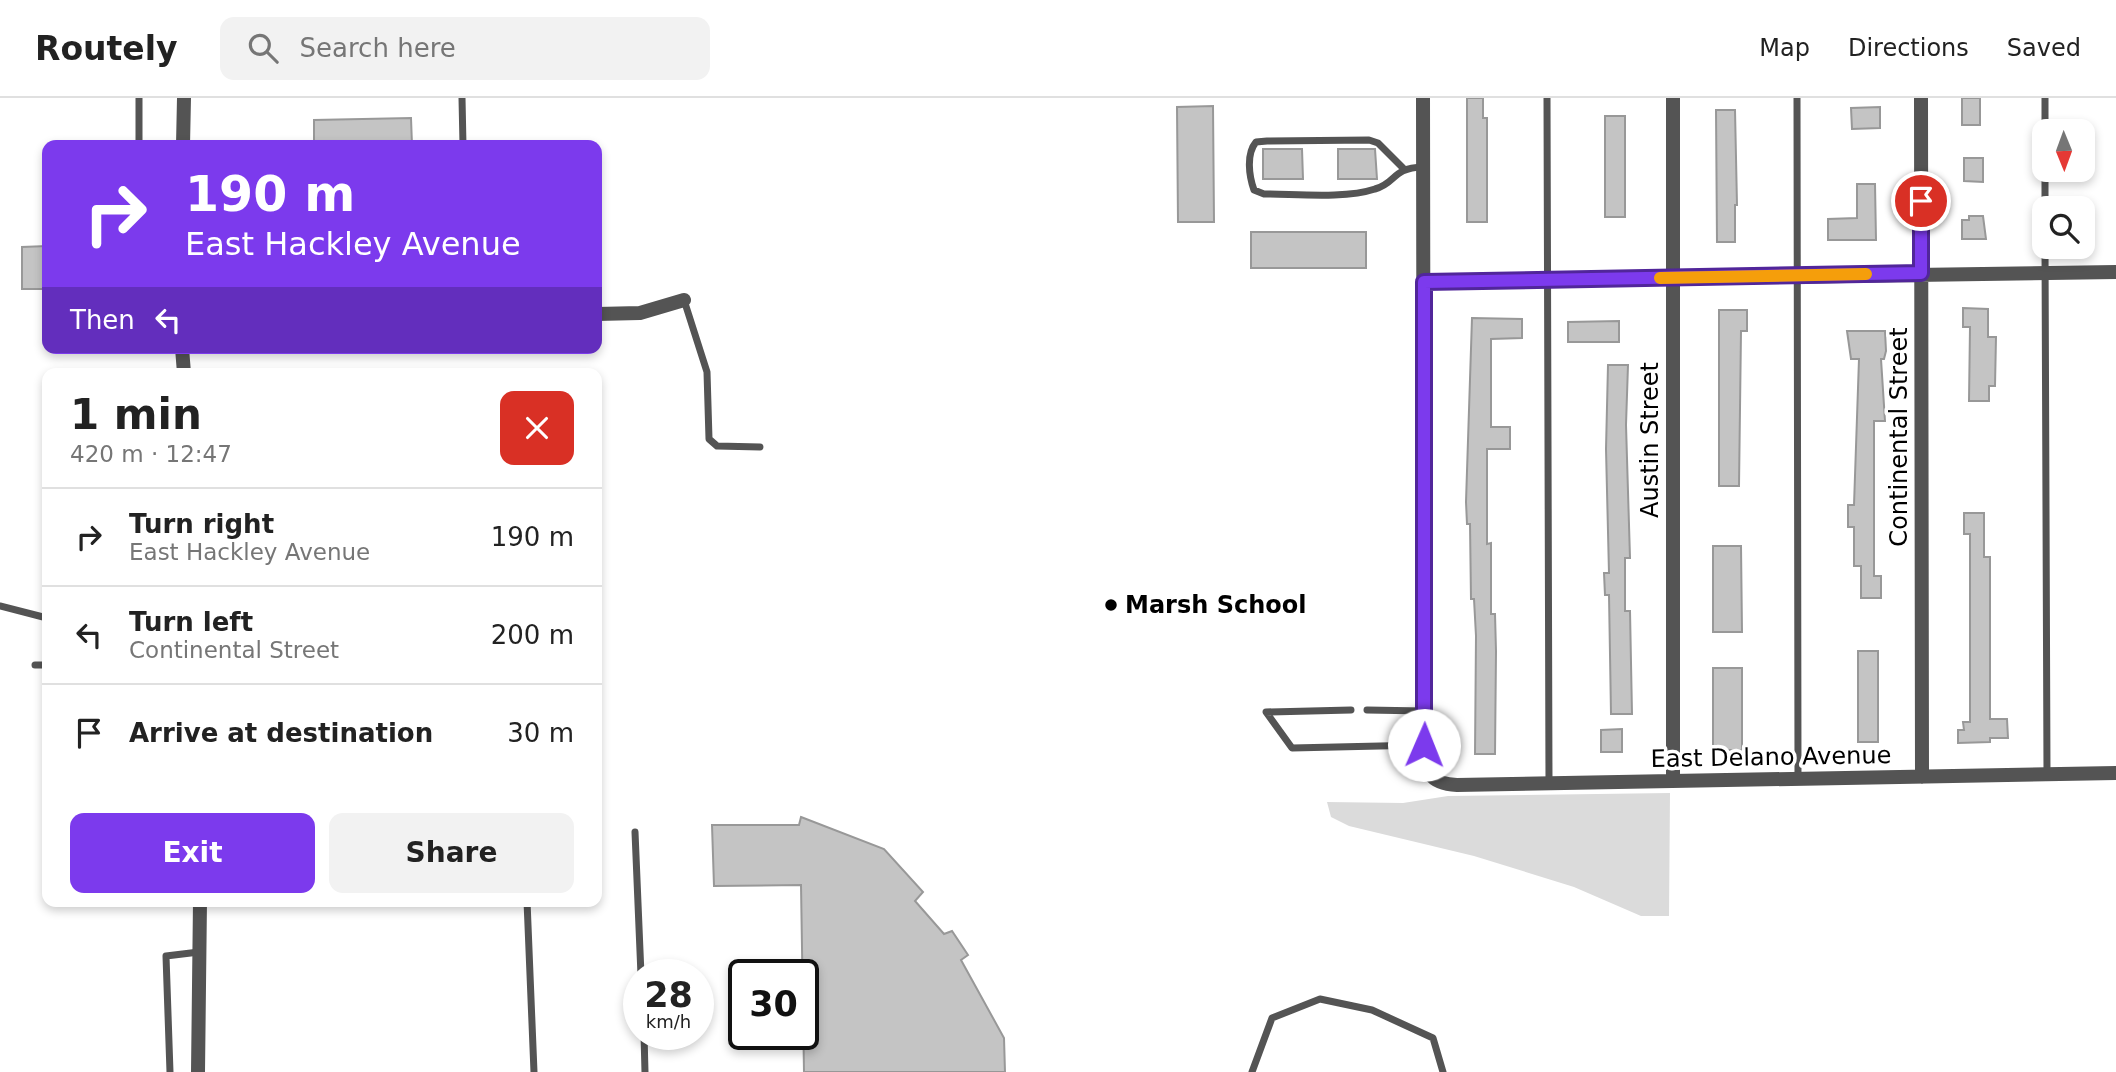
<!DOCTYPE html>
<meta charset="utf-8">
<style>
body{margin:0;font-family:"DejaVu Sans",sans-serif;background:#f2f2f2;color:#222;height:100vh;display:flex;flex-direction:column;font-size:26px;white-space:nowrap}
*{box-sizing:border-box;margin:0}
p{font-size:23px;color:#767676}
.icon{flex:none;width:38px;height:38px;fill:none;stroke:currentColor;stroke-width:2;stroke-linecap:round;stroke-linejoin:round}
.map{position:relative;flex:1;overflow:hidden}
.side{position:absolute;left:42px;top:270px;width:560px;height:539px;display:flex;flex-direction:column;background:#fff;border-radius:14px;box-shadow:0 4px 10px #0003}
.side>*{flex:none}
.top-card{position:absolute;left:42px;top:42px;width:560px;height:214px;border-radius:14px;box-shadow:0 4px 10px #0003;background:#7c3aed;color:#fff;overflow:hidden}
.needle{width:46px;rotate:179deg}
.buttons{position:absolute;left:2032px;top:21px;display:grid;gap:14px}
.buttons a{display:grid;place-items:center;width:63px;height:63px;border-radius:14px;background:#fff;box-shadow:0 4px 10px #0003;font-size:35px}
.speed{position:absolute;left:623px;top:861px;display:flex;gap:14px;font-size:35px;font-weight:700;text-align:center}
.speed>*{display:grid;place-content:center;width:91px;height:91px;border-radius:50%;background:#fff;box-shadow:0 4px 10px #0003;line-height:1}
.speed small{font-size:18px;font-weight:400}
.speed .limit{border:4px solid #111;border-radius:10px;background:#fff;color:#111}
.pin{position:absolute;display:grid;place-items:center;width:60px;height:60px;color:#fff;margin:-30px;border:4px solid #fff;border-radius:50%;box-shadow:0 2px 7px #0007}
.me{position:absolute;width:77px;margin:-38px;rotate:1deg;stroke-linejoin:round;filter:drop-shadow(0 0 5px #0008)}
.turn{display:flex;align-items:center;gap:24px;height:147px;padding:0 28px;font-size:32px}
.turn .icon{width:91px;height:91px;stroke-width:2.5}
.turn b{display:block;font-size:49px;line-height:60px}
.then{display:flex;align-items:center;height:66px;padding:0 28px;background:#0003;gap:14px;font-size:26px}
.round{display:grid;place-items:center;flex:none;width:74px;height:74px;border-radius:14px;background:#f2f2f2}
.headline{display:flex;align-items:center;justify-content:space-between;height:119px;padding:0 28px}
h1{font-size:42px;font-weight:600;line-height:52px}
.cta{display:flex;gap:14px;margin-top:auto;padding:14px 28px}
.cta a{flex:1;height:80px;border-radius:14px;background:#7c3aed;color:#fff;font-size:28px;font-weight:600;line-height:80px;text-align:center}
.cta a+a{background:#f2f2f2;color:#222}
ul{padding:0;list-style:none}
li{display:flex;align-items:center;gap:21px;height:98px;padding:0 28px;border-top:2px solid #e0e0e0}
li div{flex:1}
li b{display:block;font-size:26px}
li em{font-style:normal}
header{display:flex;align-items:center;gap:42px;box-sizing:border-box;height:98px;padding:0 35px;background:#fff;border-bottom:2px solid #e0e0e0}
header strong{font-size:33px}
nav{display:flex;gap:38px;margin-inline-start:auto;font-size:24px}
.search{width:490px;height:63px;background:#f2f2f2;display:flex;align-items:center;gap:18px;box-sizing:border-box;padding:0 24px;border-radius:14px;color:#767676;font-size:26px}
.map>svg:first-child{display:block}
</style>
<header>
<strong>Routely</strong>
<div class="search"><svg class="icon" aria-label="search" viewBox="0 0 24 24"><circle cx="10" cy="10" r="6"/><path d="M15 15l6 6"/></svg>Search here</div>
<nav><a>Map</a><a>Directions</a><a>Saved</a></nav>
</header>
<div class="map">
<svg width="2116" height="974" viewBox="0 0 2116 974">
<rect width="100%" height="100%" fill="#fff"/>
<!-- green -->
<path fill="#dbdbdb" d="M1670,695L1669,818H1641L1574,789L1474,758L1349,728L1331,719L1327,704L1403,705L1448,698Z"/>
<!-- building -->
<path fill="#c4c4c4" stroke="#989898" stroke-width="2" d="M1467,0H1483V20H1487V124H1467Z
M1962,0H1980V27H1962Z
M1213,8L1214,124H1178L1177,9Z
M1880,9V30L1852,31L1851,10Z
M1716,12H1735L1737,107H1735V144H1717Z
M1605,18H1625V119H1605Z
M411,20L412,47H314V22Z
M1263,51H1302L1303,81H1263Z
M1338,51H1375L1377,81H1338Z
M1964,60H1983V84L1964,83Z
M1857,86H1875L1876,142H1828V121L1857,120Z
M1969,118H1983L1986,141H1962V122H1969Z
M1251,134H1366V170H1251Z
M47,148V191H22V149Z
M1963,210L1988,211V239H1996L1995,288H1989V303H1969L1970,229H1963Z
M1719,212H1747V233H1741L1739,388H1719Z
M1472,220L1522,221V240L1491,241V329H1510V351H1487V446L1491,445V516H1495L1496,553L1495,656H1475L1476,538L1474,501H1471L1470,426H1467L1466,404Z
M1619,223V244H1568V224Z
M1847,233H1885L1886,253L1884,261H1881L1885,323H1874V478H1881V500H1861V468H1854V429H1848V407H1854L1859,261H1851Z
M1608,267H1628L1626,327L1630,460H1625V513H1630L1632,616H1611L1609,497H1605L1604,475H1609L1606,351Z
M1964,415H1984V459H1990V621H2007L2008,640H1990V644L1958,645V632H1964L1963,624H1970V436H1964Z
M1713,448H1741L1742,534H1713Z
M1858,553H1878V644H1858Z
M1713,570H1742V652H1713Z
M1622,631V654H1601V632Z
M801,719L884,751L923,794L915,803L944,836L952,833L968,857L961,862L1004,940L1005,974H804L801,787L714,788L712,727H799Z"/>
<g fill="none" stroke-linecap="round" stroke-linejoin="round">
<!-- service -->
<path stroke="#545454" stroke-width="7" d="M139,0V47
M462,0L463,47
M1547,0L1549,685
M1797,0L1798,680
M2045,33V0
M1403,70L1378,45L1369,42L1267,43L1256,44C1246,56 1249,78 1254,92L1264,96C1296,96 1345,101 1375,91C1397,85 1391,70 1423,69
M2045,72V110
M2045,149L2047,676
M684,202L707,274L709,341L717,348L760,349
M0,508L47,520
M35,567H47
M1351,612L1266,614L1292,650L1424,647
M1367,612L1424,613
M635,734L641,877
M527,803L534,974
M644,936L645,974
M170,974L166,858L199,854
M1252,974L1272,920L1320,901L1372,912L1433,940L1443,974"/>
<!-- minor -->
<path stroke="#545454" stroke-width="14" d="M1423,0L1424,647C1424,672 1429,686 1457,687L2116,675
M1673,0V683
M1921,0L1922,679
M183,47L184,0
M1424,184L2116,174
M597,216L640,215L684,202
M182,250L184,275
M198,974L200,803"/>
</g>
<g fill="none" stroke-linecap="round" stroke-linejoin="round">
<defs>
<path id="route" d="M1424,647V184L1921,175V103"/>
</defs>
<!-- route casing -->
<use href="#route" stroke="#51269a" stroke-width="18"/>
<!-- route -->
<use href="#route" stroke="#7c3aed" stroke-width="12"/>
<!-- slow -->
<path stroke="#f59e0b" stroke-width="12" d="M1660,180L1866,176"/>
</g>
<!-- markers -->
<circle fill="#000" stroke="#fff" stroke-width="2.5" cx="1111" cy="507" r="7"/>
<g text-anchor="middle" stroke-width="7" stroke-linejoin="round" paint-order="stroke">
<!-- street labels -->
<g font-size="24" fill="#000" stroke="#fff">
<text transform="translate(1899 339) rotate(-90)" y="8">Continental Street</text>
<text transform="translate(1650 342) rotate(-90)" y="8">Austin Street</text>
<text transform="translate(1771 659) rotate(-1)" y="8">East Delano Avenue</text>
</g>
<!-- poi labels -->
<g font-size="24" font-weight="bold" fill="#000" stroke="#fff" text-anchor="start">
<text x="1125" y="515">Marsh School</text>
</g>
</g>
</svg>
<div class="buttons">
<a><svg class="needle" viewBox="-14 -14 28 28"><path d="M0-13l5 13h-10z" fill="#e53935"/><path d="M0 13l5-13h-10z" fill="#767676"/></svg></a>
<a><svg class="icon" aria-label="search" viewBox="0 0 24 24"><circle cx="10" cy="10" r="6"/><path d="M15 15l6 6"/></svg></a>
</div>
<div class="speed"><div>28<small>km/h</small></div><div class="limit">30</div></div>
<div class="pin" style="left:1921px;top:103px;background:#d93025"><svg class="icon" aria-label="arrive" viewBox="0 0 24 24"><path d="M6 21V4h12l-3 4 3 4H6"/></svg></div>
<svg class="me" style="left:1424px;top:647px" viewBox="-20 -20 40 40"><circle r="19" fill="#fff"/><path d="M0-13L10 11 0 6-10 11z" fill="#7c3aed"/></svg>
<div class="top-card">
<div class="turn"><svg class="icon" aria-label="right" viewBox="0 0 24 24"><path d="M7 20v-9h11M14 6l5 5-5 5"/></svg><div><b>190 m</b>East Hackley Avenue</div></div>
<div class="then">Then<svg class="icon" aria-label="left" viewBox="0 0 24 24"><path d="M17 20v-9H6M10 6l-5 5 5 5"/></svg></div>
</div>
<section class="side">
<div class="headline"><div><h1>1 min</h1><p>420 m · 12:47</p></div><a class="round" style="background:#d93025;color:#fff"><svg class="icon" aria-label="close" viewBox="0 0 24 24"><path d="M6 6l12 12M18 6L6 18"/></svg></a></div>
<ul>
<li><svg class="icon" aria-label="right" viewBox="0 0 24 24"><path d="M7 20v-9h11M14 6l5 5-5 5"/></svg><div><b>Turn right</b><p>East Hackley Avenue</p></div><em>190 m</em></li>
<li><svg class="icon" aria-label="left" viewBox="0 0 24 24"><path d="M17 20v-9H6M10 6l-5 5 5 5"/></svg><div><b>Turn left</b><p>Continental Street</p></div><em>200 m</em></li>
<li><svg class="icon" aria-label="arrive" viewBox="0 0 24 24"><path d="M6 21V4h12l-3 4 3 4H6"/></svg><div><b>Arrive at destination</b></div><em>30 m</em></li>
</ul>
<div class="cta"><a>Exit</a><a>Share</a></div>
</section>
</div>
